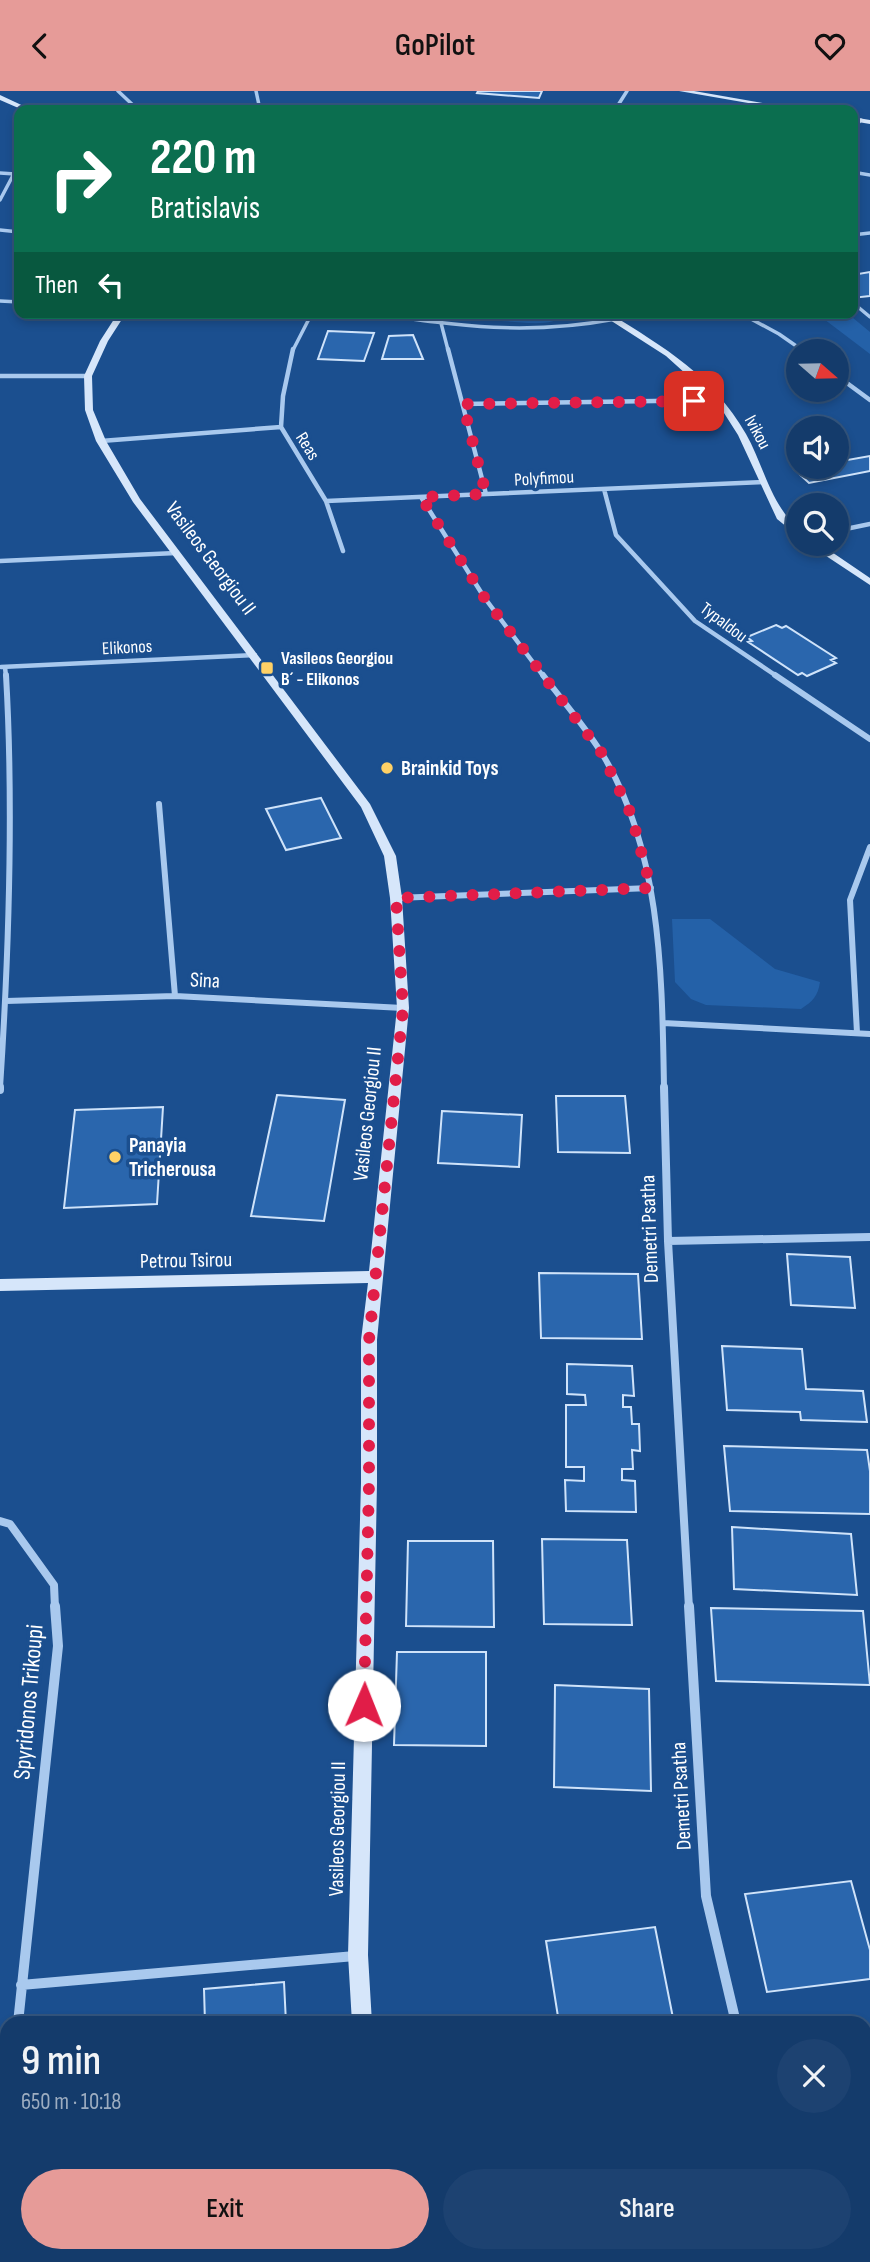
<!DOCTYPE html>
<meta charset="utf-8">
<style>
body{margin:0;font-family:"Sofia Sans Condensed",sans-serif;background:#1d4271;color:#f1f3f6;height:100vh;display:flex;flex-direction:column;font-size:26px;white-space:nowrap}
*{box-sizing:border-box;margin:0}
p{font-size:23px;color:#9dadc1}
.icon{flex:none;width:38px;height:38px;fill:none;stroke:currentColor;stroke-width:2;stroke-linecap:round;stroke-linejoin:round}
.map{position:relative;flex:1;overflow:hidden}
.details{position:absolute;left:0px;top:1925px;width:872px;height:247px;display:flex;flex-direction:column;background:#143b6b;border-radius:21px 21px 0 0;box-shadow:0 4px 10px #0003,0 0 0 2px #33557e}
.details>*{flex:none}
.banner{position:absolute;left:14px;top:14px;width:844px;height:214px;border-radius:14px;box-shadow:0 4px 10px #0003,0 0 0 2px #33557e;background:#0b6e4f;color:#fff;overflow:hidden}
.needle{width:46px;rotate:110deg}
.buttons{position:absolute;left:786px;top:248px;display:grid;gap:14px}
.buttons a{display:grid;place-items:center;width:63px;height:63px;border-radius:50%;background:#143b6b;box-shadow:0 4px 10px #0003,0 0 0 2px #33557e;font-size:35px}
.pin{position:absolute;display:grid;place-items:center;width:60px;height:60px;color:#fff;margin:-30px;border-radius:14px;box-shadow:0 4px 10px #0006}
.me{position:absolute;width:77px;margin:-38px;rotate:1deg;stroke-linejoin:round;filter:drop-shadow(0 0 5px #0008)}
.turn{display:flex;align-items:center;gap:24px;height:147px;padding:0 21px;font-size:32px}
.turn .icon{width:91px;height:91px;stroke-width:2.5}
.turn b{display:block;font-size:49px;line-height:60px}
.then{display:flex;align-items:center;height:66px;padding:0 21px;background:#0003;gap:14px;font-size:26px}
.round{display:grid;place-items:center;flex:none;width:74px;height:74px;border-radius:37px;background:#1d4271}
.summary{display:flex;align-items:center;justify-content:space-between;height:119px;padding:0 21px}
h1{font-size:42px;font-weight:600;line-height:52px}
.action{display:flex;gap:14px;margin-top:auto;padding:14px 21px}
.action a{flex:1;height:80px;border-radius:42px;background:#e69b98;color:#111;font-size:28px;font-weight:600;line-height:80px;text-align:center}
.action a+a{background:#1d4271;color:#f1f3f6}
header{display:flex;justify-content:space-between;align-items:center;height:91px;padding:0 21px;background:#e69b98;color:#111;font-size:32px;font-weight:600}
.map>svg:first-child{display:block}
</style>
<header><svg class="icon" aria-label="back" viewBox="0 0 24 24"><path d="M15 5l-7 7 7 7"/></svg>GoPilot<svg class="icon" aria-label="heart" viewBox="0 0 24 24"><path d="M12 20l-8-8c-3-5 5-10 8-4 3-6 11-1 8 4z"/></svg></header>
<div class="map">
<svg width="870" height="2171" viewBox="0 0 870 2171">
<rect width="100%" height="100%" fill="#1b4f8f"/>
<!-- green -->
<path fill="#2461a8" d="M507,222H568V223C551,237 523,231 501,230Z
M816,222H847L870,241V263Z
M672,828H710L775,878L820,891C818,905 813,910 801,918L706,914L691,908L675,891Z"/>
<!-- building -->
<path fill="#2a66ad" stroke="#cfe3fa" stroke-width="2" d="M478,0H542L539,7L477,2Z
M870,181V205L852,207V184Z
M328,240L374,242L364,270L318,268Z
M413,244L423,268H382L389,245Z
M870,365V380L809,392L795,379L836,376V371Z
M776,534L782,537L786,535L836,567L831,569L836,572L807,585L802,582L798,584L748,551L752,550L747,546Z
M321,707L341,747L286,759L266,718Z
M277,1004L345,1009L324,1130L251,1125Z
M556,1005H625L630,1062L558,1061Z
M163,1016L157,1113L64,1117L75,1019Z
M442,1020L522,1024L519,1076L438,1072Z
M787,1163L850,1166L855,1217L791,1214Z
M539,1182L638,1183L642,1248L541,1247Z
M722,1255L802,1258L806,1298L863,1300L867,1331L801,1329L800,1321L727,1319Z
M567,1273L632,1275L634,1305L623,1304V1316H631L632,1333H639L640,1360L632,1359L633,1378H622V1389L635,1390L636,1421L566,1420L565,1389L584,1390V1376H566V1314H586L585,1304L567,1303Z
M724,1355L867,1359L870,1380V1423L730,1420Z
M732,1436L851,1443L857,1504L734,1498Z
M542,1448L627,1449L632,1534L544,1533Z
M408,1450H493L494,1536L406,1535Z
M711,1517L863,1520L870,1594L716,1590Z
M397,1561H486V1655L394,1654Z
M555,1594L649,1598L651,1700L554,1696Z
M851,1790L870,1859V1888L767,1901L745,1803Z
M655,1836L674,1932H559L546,1850Z
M284,1891L286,1932H205L204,1898Z
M75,2165H162V2171H74Z
M213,2165H327L328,2171H213Z
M614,2165H738L740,2171H615Z"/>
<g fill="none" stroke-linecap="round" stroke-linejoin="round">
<!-- street-far4 -->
<path stroke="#a9c9ee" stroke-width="3.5" d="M118,0L135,16L143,19
M256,0L259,14
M234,19L259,14L383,19
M615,19L627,0
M852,38L861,29
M852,81L870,84
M0,82L15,83
M0,109L19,73
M0,139L19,141
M852,144L870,142
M0,210L19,211
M852,211L870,226
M370,222C459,235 525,245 616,228
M740,222L779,243L802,259
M441,232L448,259
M293,259L312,222"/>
<!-- street-far3 -->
<path stroke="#a9c9ee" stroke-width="4.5" d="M293,258L283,305L281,336L326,410L343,460
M448,258L486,403
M799,258L804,261
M836,284L870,309
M0,285H88
M463,313L720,309
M101,350L281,336
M604,398L616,444L695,530L778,586
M421,406L484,506L544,586
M326,410L764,391
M836,440L870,433
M0,470L176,462
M1,576L255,564
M5,576L6,586"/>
<!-- street-far2 -->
<path stroke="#a9c9ee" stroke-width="6" d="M543,584C562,609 584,634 601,661C662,759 662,885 664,997
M775,584L870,648
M159,713L175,905
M396,807L651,797
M6,910L175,905L403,917
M663,932L870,943
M857,942L850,809L870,756
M0,997C9,860 14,721 6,584"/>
<!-- street-far1 -->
<path stroke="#a9c9ee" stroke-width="8" d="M664,996L668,1150L689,1517
M0,999V996
M668,1150L870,1146
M0,1430L10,1433L54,1494L55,1517"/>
<!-- street -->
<path stroke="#a9c9ee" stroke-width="10" d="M689,1515L706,1805L736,1932
M21,1894L355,1865
M18,1932L58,1555L55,1515
M0,2161L7,2071
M789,2165L791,2171"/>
<!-- secondary -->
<path fill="#d6e6fa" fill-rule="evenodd" d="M679,0H694L803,19H789Z
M0,4L30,18L31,19H23L0,9Z
M852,26L870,29V33L852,30Z
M118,222H126L108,250L92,285L93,319L106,350L140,408L370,713L396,765L402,807L409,917L377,1249V1392L368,1864L372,1932H352L348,1864L361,1392V1249L368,1192L0,1200V1188L369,1180L397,917L390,807L384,765L361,716L133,411L96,350L85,319L84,285L100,250Z
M599,222H609C665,257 712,284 746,343C763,373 771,414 798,437V445L777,428L738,344L717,311L666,265Z
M808,453H820L870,487V494Z
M363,2165H385V2171H363Z"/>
</g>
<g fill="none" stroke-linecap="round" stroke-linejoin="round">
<!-- route -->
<path stroke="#e11d48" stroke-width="12" stroke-dasharray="0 21.6" d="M364,1614L369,1392V1249L403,918L396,807L651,797L631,723L601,661L484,506L421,406L486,403L463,313L694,310"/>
</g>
<!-- markers -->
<g fill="#ffd166" stroke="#1b4f8f" stroke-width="2.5">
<rect x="260" y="570" width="14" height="14" rx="3.5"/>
<circle cx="387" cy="677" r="7"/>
<circle cx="115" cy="1066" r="7"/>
</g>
<g text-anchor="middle" stroke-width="7" stroke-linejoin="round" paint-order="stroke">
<!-- far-street labels -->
<g font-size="18" fill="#fff" stroke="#1b4f8f">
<text transform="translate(758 341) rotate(62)" y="6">Ivikou</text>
<text transform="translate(308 355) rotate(58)" y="6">Reas</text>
<text transform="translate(544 387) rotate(-3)" y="6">Polyfimou</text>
<text transform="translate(724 531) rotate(37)" y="6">Typaldou</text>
<text transform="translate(127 556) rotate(-3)" y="6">Elikonos</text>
</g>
<!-- far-poi labels -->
<g font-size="18" font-weight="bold" fill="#fff" stroke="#1b4f8f" text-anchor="start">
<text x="281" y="573">Vasileos Georgiou<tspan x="281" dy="21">B´ - Elikonos</tspan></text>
</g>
<!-- street labels -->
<g font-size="21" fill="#fff" stroke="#1b4f8f">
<text transform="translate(211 467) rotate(53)" y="7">Vasileos Georgiou II</text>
<text transform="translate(205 889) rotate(3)" y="7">Sina</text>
<text transform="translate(367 1023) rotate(-84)" y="7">Vasileos Georgiou II</text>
<text transform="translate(649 1138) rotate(-92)" y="7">Demetri Psatha</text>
<text transform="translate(186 1169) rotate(-1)" y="7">Petrou Tsirou</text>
<text transform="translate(681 1705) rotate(-93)" y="7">Demetri Psatha</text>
<text transform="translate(337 1738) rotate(-89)" y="7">Vasileos Georgiou II</text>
</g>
<!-- poi labels -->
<g font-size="21" font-weight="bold" fill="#fff" stroke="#1b4f8f" text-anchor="start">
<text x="401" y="684">Brainkid Toys</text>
<text x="129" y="1061">Panayia<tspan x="129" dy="24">Tricherousa</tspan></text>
</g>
<!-- near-street labels -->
<g font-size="24" fill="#fff" stroke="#1b4f8f">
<text transform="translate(28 1611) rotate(-85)" y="8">Spyridonos Trikoupi</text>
</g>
</g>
</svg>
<div class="buttons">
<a><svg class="needle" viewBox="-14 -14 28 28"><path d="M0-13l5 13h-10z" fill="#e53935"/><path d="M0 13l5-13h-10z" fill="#9dadc1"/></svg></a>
<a><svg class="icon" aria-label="sound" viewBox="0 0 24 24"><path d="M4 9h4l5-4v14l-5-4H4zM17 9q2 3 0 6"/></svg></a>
<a><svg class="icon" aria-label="search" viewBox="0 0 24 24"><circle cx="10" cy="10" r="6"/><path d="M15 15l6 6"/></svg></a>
</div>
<div class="pin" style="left:694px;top:310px;background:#d93025"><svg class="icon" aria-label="arrive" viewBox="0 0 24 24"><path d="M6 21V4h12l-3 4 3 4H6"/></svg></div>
<svg class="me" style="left:364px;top:1614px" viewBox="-20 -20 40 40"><circle r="19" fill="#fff"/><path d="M0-13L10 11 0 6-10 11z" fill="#e11d48"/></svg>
<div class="banner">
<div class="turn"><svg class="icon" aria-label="right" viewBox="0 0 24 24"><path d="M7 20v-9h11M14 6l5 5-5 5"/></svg><div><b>220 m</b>Bratislavis</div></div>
<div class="then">Then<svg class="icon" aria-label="left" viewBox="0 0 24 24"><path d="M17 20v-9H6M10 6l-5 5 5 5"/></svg></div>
</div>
<section class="details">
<div class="summary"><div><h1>9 min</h1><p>650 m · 10:18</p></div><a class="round"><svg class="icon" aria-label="close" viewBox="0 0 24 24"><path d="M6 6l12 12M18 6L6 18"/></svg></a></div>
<div class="action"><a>Exit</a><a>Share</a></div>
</section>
</div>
